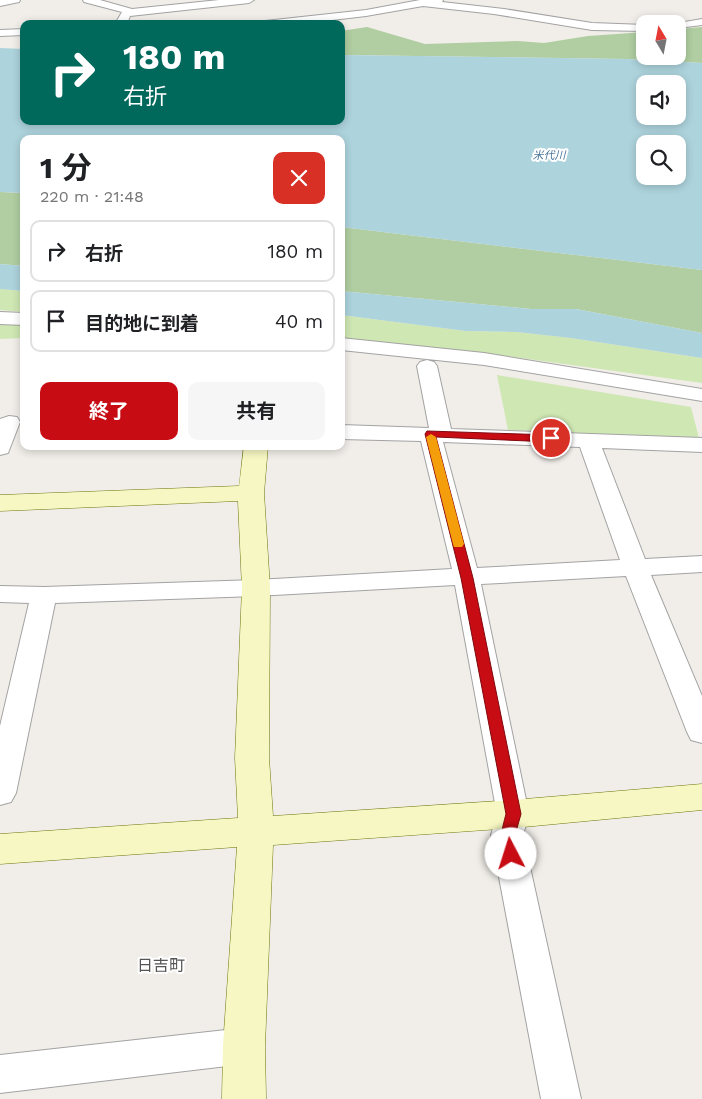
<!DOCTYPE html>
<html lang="ja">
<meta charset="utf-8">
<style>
body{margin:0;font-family:"Work Sans","Noto Sans JP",sans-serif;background:#f6f6f6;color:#202124;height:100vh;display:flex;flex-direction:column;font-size:19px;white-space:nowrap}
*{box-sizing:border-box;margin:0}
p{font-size:16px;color:#757577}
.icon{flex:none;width:28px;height:28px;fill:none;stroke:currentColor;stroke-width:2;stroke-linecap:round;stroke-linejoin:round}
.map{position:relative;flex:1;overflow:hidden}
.side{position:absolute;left:20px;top:135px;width:325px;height:315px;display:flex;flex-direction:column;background:#fff;border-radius:10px;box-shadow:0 2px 8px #0003}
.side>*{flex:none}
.guide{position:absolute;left:20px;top:20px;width:325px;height:105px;border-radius:10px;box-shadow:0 2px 8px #0003;background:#00695c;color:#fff;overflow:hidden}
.needle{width:32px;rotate:350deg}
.tools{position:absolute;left:636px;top:15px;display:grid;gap:10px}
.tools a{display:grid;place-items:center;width:50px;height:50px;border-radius:10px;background:#fff;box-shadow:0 2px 8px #0003;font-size:25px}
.pin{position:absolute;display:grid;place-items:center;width:42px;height:42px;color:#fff;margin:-21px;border:2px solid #fff;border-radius:50%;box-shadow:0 1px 5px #0007}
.me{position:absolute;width:55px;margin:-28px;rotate:355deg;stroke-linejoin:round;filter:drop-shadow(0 0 4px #0008)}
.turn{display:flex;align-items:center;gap:18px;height:105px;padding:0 20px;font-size:22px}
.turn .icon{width:65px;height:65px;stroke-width:2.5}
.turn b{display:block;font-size:35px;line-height:42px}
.round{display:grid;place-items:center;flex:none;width:52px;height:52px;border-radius:10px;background:#f6f6f6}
.overview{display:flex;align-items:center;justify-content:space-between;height:85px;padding:0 20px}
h1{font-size:30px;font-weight:700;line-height:38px}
.cta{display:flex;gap:10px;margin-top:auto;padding:10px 20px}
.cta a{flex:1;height:58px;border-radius:10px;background:#c70c14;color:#fff;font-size:20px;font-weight:700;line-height:58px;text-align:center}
.cta a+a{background:#f6f6f6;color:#202124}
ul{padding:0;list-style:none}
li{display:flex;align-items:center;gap:15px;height:62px;margin:0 10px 8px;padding:0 10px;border:2px solid #e0e0e0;border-radius:10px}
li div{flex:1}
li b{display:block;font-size:19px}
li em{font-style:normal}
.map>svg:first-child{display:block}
</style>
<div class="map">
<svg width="702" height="1099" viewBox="0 0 702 1099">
<rect width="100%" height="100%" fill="#f1eee9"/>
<!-- grass -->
<path fill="#cfe7b3" d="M0,289L24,291V312L0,310Z
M341,315L466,331L517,332L571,338L702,358V383L506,356L341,338Z
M0,324L24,325V338L0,339Z
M497,375L691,407L699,438L508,430Z"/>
<!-- forest -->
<path fill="#b0cea1" d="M367,27L425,44L518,41L544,43L588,36L645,32V56H678V29L702,27V63L627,59L341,55V31Z
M0,192L24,193V266L0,264Z
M341,227L702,270V333L576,309H531L341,291Z"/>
<!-- water -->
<path fill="#add3dc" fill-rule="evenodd" d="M0,48L24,49V121H341V55L627,59L702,63V270L341,227V139H24V193L0,192ZM645,84H678V116H645ZM645,144H678V176H645Z
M0,264L24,266V291L0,289Z
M341,291L531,309H576L702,333V358L571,338L517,332L466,331L341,315Z"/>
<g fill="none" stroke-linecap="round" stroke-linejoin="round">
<defs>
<path id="street" d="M0,0H20L19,2L0,6Z
M83,0H100L132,9L219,0H254L249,3L130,16L127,24H115L122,12L84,2Z
M420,0H443L442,2L504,9L592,23L645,25V31L592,30L494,14L423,6L366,16L298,24H260L265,21L366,10Z
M702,19V25L678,28V24H673Z
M24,29V35L0,36V30Z
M0,312L24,313V325L0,324Z
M341,338L484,353L702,389V401L484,365L341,350Z
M427,360L434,362L437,366L451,429L702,438V452L602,448L645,559L702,556V572L651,575L702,696V743L691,740L687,732L626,576L481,584L529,814L523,835L581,1099H541L491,835L497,814L455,585L256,596L55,603L16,793L11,802L0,805V726L29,603L0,602V586L44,587L256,580L452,569L421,441L341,439V425L429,428L417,366L420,362ZM443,442L580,447L620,560L477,568Z
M9,416L17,417L20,422L8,453L0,455V419Z
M244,1028L257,1033L263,1046L257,1059L244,1064L0,1093V1055Z"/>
<path id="secondary" d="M244,446H268L264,493L270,588L269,758L273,816L513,800L702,784V810L513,828L273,845L265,1046L266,1099H222L223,1046L237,847L0,864V834L238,818L235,758L242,588L238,501L0,511V495L239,486Z"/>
</defs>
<!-- street casing -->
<use href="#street" stroke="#a3a3a3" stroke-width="2"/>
<!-- secondary casing -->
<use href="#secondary" stroke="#6e760c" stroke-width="1"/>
<!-- street -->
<use href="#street" fill="#fff" fill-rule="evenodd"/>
<!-- secondary -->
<use href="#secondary" fill="#f6f7c2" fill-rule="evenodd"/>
</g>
<!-- route -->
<path fill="#c70c14" stroke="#81080d" d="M427,431L551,435L556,438L551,442L436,437L473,578L521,814L515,835L519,854L517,858L511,860L506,858C498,843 502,829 506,814L461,578L425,434Z"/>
<!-- slow -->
<path fill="#f59e0b" d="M431,434L436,437L464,544L462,547H454L453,544L426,437Z"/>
<g text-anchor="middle" stroke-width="4" stroke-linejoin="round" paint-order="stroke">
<!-- far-water labels -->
<g font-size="11" font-style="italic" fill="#4c789d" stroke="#fff">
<text x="549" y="159">米代川</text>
</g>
<!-- near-neighbourhood labels -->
<g font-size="16" fill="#555" stroke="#fff">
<text x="161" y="971">日吉町</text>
</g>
</g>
</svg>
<div class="tools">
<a><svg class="needle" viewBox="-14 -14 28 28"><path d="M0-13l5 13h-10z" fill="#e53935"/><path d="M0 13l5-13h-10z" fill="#757577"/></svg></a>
<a><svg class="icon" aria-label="sound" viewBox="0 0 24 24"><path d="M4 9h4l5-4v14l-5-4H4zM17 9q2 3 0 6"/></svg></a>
<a><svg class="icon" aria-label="search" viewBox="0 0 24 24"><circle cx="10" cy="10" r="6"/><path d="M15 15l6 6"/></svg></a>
</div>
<div class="pin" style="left:551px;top:438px;background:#d93025"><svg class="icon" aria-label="arrive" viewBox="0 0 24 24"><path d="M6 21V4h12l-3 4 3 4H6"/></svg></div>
<svg class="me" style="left:511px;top:854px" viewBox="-20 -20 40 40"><circle r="19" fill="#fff"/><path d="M0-13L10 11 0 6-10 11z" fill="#c70c14"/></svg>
<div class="guide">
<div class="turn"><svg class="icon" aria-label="right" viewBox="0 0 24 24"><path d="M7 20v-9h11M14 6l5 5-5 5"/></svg><div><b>180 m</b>右折</div></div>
</div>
<section class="side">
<div class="overview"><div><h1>1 分</h1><p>220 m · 21:48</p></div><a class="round" style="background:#d93025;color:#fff"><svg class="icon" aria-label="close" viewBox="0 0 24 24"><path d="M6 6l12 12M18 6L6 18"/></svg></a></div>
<ul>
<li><svg class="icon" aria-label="right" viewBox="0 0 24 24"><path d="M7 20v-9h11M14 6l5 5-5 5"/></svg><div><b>右折</b></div><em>180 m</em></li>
<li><svg class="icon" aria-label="arrive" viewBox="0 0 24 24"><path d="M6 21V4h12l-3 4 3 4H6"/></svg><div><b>目的地に到着</b></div><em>40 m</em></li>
</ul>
<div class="cta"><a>終了</a><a>共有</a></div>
</section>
</div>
